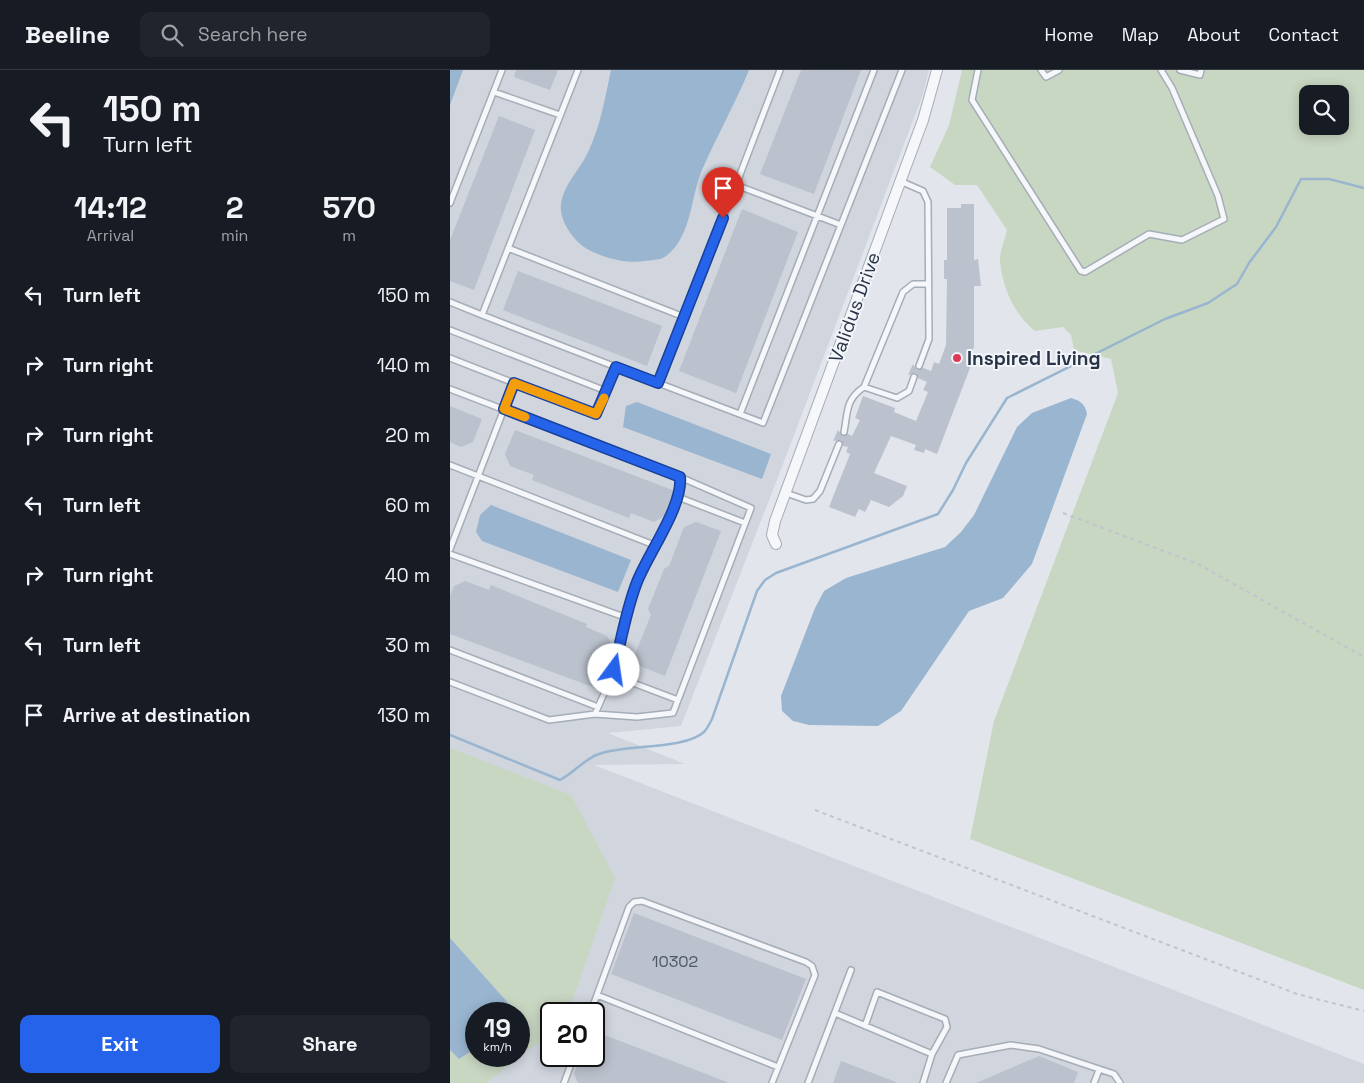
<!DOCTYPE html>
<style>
body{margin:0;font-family:"Space Grotesk",sans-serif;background:#20242c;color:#f1f3f6;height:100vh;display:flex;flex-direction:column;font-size:19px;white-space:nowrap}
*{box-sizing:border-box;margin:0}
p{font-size:16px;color:#9ea1a6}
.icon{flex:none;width:28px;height:28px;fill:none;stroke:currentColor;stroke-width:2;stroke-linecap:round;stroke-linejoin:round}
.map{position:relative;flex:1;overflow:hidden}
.drawer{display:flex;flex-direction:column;background:#171b24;width:450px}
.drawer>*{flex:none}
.top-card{background:#171b24;color:#f1f3f6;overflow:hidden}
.tools{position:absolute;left:849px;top:15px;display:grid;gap:10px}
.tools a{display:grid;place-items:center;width:50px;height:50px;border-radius:10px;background:#171b24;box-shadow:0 2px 12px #0003;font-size:25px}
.speed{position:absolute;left:15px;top:932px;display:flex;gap:10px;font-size:25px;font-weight:700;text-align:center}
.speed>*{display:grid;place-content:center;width:65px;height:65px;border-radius:50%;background:#171b24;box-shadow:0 2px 12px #0003;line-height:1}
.speed small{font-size:12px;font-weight:400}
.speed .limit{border:2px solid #111;border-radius:8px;background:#fff;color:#111}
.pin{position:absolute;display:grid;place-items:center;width:42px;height:42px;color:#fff;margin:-51px -21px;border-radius:50% 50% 50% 0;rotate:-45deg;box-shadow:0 0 5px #0007}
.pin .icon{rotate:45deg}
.me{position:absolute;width:55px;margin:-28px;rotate:14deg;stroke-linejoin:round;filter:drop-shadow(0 0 4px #0008)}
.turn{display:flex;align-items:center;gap:18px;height:105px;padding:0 20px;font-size:22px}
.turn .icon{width:65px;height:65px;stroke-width:2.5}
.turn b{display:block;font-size:35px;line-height:42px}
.eta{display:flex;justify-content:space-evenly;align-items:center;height:85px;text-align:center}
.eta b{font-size:30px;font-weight:600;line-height:35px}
.action{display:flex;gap:10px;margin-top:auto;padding:10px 20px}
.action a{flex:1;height:58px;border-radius:10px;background:#2563eb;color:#fff;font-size:20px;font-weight:600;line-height:58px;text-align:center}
.action a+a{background:#20242c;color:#f1f3f6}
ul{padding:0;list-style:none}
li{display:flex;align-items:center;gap:15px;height:70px;padding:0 20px}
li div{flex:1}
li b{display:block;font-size:19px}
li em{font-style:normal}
header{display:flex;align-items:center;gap:30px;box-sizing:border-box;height:70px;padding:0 25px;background:#171b24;border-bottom:1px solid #363941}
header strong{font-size:24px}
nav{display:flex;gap:28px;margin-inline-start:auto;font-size:18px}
.search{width:350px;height:45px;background:#20242c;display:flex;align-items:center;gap:12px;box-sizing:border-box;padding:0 18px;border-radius:10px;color:#9ea1a6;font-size:19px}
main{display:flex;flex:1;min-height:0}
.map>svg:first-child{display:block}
</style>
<header>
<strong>Beeline</strong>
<div class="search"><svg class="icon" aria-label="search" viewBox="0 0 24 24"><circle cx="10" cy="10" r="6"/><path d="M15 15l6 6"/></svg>Search here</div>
<nav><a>Home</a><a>Map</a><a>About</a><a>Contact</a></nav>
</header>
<main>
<section class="drawer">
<div class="top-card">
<div class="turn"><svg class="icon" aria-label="left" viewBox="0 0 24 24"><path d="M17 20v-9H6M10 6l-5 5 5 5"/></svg><div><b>150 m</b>Turn left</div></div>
</div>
<div class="eta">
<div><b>14:12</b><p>Arrival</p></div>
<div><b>2</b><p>min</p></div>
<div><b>570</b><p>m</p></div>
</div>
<ul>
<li><svg class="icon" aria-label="left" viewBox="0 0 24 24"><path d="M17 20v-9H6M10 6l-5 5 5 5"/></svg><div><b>Turn left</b></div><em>150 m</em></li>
<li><svg class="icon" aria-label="right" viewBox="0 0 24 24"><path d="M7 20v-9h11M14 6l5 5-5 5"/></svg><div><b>Turn right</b></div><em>140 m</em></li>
<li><svg class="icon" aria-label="right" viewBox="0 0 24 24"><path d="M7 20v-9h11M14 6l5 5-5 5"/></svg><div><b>Turn right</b></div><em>20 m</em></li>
<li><svg class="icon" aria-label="left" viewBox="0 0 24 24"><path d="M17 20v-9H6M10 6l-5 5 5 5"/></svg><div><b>Turn left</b></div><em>60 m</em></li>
<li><svg class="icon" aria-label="right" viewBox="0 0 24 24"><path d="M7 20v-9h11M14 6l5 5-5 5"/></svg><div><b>Turn right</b></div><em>40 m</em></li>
<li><svg class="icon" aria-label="left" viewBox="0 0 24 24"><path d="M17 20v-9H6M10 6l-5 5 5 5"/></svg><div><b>Turn left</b></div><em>30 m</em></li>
<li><svg class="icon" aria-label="arrive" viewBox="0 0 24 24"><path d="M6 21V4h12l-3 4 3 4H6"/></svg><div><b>Arrive at destination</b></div><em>130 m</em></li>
</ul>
<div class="action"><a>Exit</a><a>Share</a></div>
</section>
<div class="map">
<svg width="914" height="1013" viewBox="0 0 914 1013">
<rect width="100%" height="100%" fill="#e2e6ec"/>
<!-- built -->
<path fill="#d0d5de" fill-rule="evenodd" d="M0,0H479L473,24L330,402L231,656L158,663L235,694L144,695L914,994V1013H0ZM26,944H69V986H26ZM101,944H144V986H101Z"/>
<!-- green -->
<path fill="#c8d7c2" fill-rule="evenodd" d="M512,0H914V920L520,769L544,651L668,323L661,289L624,280L621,265L613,257L585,261C564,244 553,219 550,192C549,182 555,170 557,160L527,115H505L480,97L499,55ZM858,24H890V56H858Z
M0,678L121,725L165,808L123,929L113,944H101L100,963L36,1013H0V980L9,989L26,978V986H69V953L74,950L0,868Z"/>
<!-- water -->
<path fill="#99b5d0" d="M0,0H13L0,35Z
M161,0H299C285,34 267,66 252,100C240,128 242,170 213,188C208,190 200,190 194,191C176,194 155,188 139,180C124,172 109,151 111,134C114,113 131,99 139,80C151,54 155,28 161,0Z
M621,328C631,331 635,334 637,344L582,494L553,528L519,541L451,641L428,656L359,655L343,651L332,641L331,626L365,538L374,521L396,508L495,477L511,462L524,445L567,357L582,343Z
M187,332L321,384L312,409L173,357L176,336Z
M41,435L181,490L168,522L32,471L26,462L30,445Z
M0,868L68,944H26V978L9,989L0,980Z"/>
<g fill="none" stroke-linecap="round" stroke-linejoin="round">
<!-- stream -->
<path stroke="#99b5d0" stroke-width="2.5" d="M0,665L110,710C124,703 134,689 149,684C176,674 234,680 254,662C257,659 260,653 262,649L307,521L315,510L326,503L488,444L503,420L516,393L557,328L715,249L758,233L787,214L799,193L826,157L851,109H879L914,118"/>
</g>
<!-- building -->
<path fill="#bbc2cd" d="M66,0H108L100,20L64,7Z
M351,0H411L364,124L310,104Z
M49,46L85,60L24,220L0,211V170Z
M511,134H524V190L528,189L531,216H524V277L521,283L525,285L487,384L475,379L474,383L464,380L466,375L441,366L424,403L457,416L453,426L439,437L421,430L415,442L409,439L405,447L379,437L400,384L396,382L398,377L393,376L391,370L383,371L388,360L393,366L398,364L402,366L410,350L405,348L413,326L445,338L444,342L466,351L478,322L473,320L477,312L468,308L466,303L458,305L463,294L467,300L473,298L481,301L484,292L489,294L496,275L497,209H494V190H497V138H511Z
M292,139L348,162L286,323L229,301Z
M68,201L212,256L197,296L53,240Z
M0,336L32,349L23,372L11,377L0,372Z
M65,360L225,421L215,446L204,452L181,443L179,448L82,410L84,405L60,396L55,384Z
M246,452L271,461L215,606L190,596L185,584L201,545L198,539L214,499L219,496L234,457Z
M15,511L39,520L41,515L137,554L136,557L157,566L164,577L148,619L0,564V526L4,516Z
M184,843L356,909L332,970L161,904Z
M144,961L277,1012V1013H128L124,1004L131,986H144Z
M589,986L628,1002L624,1013H526Z
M391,991L446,1012V1013H383Z"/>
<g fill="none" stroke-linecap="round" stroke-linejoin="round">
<defs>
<path id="service" d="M330,0L286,115L391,155
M528,0L522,30L631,201L635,202L699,164L732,170L774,149L768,126L722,18L711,0
M591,0L596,7L609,0
M730,0L750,5L751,0
M44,22L110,45
M450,111L473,121L478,132L479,269L469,296
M0,133L52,0
M58,178L234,247
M0,232L32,245
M0,260L156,321L166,297L32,245L128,0
M0,288L64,313
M166,297L313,353L452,0
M208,313L286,115
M414,317L453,222L463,214H478
M0,319L230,407L231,418L223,441L187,512L164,601L145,644L99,650L0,612
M290,344L424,0
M394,362C398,342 395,330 414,317L447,328L459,321L464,307
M0,395L204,475
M336,423L356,430L363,429L370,421L389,374
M228,427L295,453
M0,479L64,313L146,344L156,321
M0,484L177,548
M0,580L148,637
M162,605L228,630
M145,644L187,647L223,643L301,438L230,407
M147,925L328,997
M385,943L482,984L473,1013
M140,944L179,837L184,832L192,831L356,892L362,896L365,905L322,1013
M415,956L427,922L495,949L497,957L482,984
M114,1013L124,986
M358,1013L401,900
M496,1013L508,985L561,975L589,979L664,1004L670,1013
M644,1013L649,1000"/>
<path id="minor" d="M326,474L322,465L325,451L473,50L487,0"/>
</defs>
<!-- service casing -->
<use href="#service" stroke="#a6adb7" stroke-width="8"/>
<!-- minor casing -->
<use href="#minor" stroke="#a6adb7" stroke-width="12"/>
<!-- path -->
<path stroke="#c0c4cb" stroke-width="2" stroke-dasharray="4 4" stroke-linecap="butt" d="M613,443L748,494L914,587
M365,740L847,924L914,941"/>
<!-- service -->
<use href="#service" stroke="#f5f7fa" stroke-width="5"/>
<!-- minor -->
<use href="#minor" stroke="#f5f7fa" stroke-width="10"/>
</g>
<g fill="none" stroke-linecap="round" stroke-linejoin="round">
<defs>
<path id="route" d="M164,600C171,571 176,540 187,512C199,482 233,436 230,407L54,339L64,313L146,344L166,297L208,313L273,148"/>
</defs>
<!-- route casing -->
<use href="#route" stroke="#184099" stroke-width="12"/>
<!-- route -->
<use href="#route" stroke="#2563eb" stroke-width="9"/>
<!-- slow -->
<path stroke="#f59e0b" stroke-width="9" d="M75,347L54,339L64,313L146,344L154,328"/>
</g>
<!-- markers -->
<circle fill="#de3a56" stroke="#f2f5f9" stroke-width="2" cx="507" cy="288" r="5"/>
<g text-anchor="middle" stroke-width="4" stroke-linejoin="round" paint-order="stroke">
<!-- number labels -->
<g font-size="16" fill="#4d5768">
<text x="225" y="897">10302</text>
</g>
<!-- street labels -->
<g font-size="19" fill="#283346" stroke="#f2f5f9">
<text transform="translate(404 237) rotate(-70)" y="7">Validus Drive</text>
</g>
<!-- poi labels -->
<g font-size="19" font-weight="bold" fill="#283346" stroke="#f2f5f9" text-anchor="start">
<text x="517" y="295">Inspired Living</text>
</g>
</g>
</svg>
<div class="tools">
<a><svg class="icon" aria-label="search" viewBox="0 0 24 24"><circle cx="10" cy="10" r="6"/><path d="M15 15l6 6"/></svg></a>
</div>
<div class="speed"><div>19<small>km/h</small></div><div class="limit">20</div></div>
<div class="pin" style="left:273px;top:148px;background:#d93025"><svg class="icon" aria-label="arrive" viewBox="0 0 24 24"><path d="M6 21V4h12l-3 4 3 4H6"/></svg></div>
<svg class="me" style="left:164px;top:600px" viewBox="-20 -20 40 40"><circle r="19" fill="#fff"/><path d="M0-13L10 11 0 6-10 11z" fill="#2563eb"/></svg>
</div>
</main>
